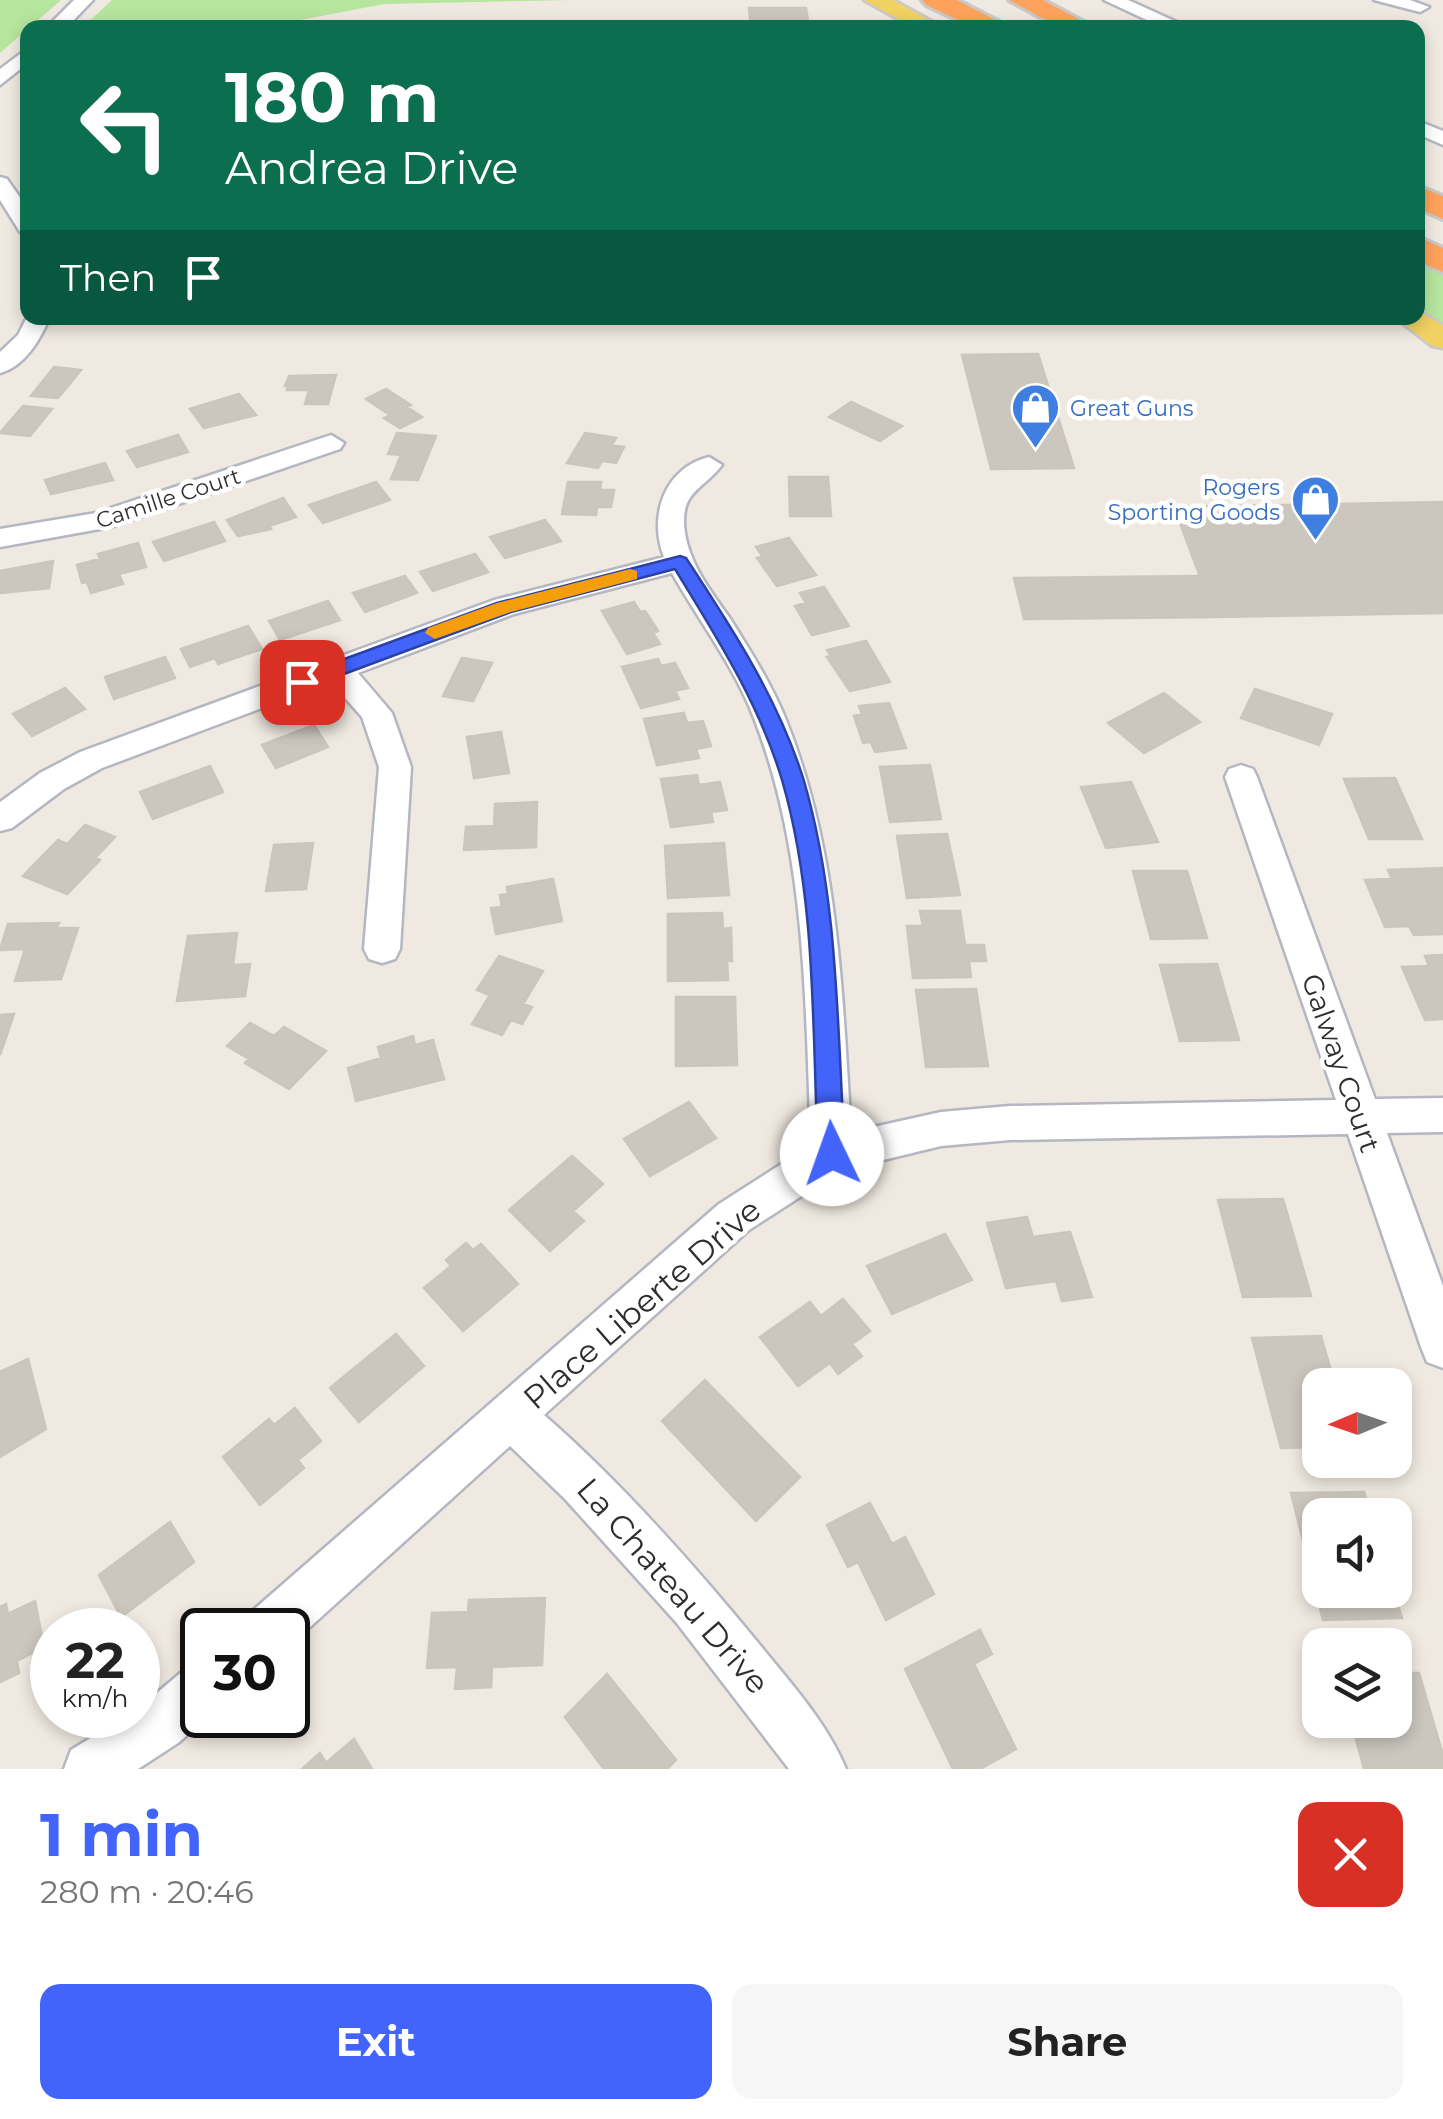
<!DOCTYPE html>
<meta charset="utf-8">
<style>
body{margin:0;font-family:Montserrat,sans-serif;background:#f6f6f6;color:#222;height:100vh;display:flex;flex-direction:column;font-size:38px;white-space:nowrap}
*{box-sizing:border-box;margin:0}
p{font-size:32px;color:#767676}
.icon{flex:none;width:55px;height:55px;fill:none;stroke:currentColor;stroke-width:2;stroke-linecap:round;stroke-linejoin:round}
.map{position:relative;height:1769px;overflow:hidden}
.panel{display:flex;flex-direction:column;background:#fff;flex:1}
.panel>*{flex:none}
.guide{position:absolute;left:20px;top:20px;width:1405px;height:305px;border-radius:20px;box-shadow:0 5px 15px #0003;background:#0b6e4f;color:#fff;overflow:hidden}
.needle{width:65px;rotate:268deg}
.buttons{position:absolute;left:1302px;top:1368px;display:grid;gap:20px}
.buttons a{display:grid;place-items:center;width:110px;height:110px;border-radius:20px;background:#fff;box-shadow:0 5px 15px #0003;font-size:50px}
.speed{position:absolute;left:30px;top:1608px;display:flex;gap:20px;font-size:50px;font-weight:700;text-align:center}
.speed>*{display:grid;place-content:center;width:130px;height:130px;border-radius:50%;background:#fff;box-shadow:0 5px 15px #0003;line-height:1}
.speed small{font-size:25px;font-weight:400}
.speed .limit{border:5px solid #111;border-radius:15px;background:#fff;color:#111}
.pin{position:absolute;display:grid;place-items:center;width:85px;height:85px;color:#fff;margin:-42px;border-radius:20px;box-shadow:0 5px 15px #0006}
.me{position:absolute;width:110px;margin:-55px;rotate:357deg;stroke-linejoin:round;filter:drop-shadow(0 0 8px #0008)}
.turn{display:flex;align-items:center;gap:35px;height:210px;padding:0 40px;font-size:45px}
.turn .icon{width:130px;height:130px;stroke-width:2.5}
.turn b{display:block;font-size:70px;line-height:85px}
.then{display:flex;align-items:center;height:95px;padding:0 40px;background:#0003;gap:20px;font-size:38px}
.round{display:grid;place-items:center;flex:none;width:105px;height:105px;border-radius:20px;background:#f6f6f6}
.summary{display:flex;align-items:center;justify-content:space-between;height:170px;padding:0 40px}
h1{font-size:60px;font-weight:700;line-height:75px;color:#4264fb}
.action{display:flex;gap:20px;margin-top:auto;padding:20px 40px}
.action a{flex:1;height:115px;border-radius:20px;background:#4264fb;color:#fff;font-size:40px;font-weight:700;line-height:115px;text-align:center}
.action a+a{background:#f6f6f6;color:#222}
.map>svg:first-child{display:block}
</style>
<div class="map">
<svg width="1443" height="1769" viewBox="0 0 1443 1769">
<rect width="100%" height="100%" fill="#efe9e1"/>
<!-- green -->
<path fill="#b6e59e" d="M0,0H61L0,53Z
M112,0H571L384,4L264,27H83Z
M1418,259L1443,274V327L1418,310Z"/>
<!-- building -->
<path fill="#cbc7bf" stroke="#cbc5ba" stroke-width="2.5" d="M749,8H806L809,28H751Z
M1038,354L1074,468L991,469L962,355Z
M54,367L81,370L58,398L31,396Z
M336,375L328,404H305L309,390H287L288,386H285L289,376Z
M386,389L411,405L407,407L422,417L400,428L384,418L390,415L366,399Z
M239,394L256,415L204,428L190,409Z
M851,402L902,426L880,441L829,417Z
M23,406L52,409L30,436L0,433Z
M397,433L436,436L418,480L391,479L401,455L388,454Z
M585,433L616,438L612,445L624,447L616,463L602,461L598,468L567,463Z
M178,435L188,452L137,467L127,451Z
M105,463L113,480L51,494L45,480Z
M789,477H828L831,516H790Z
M376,482L390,500L323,523L309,505Z
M568,482H601L600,490H614L611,507H597L596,515L562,514Z
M283,498L296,517L269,526L271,529L238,536L227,520Z
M1443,502V613L1215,617L1174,507Z
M545,520L561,541L505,558L490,537Z
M214,522L225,541L164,561L153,542Z
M789,538L816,575L777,586L757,558L763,557L756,547Z
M138,543L146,567L119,574L123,584L91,593L87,582L82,583L77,565L100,559L98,554Z
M475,554L488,572L433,591L420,572Z
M53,561L49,588L0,593V571Z
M405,576L417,593L365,612L353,593Z
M1200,576L1215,617L1024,619L1014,578Z
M824,587L849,626L812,635L795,606L806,603L800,593Z
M328,601L340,620L280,640L269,621Z
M634,602L640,612L645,611L658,631L653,633L660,644L627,654L602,611Z
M248,626L262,649L218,664L215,658L190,667L181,649Z
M866,641L890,682L850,691L827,657H831L827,650Z
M165,657L175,678L114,699L105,677Z
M462,658L492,663L473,701L443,696Z
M658,659L661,666L675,663L688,688L675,691L679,699L641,708L622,667Z
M65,688L85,709L32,736L13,714Z
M1255,689L1332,714L1319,745L1241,718Z
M1164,693L1200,722L1144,753L1108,723Z
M889,703L906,748L875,752L871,742L863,743L854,716L862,714L859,706Z
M684,713L687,723L703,721L711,746L696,749L699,758L657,765L644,719Z
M314,725L328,747L276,768L262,745Z
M501,732L509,773L474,778L467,737Z
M930,765L941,819L890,822L880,767Z
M210,766L223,792L153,819L140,792Z
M697,775L699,785L720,782L727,810L711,812L713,822L671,827L661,779Z
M1395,778L1422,839H1369L1344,779Z
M1131,782L1158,842L1106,848L1081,787Z
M537,802L536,847L464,850L466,827L494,826L495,804Z
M85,825L115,837L95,858L100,860L67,894L23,876L58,840L67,844Z
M947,834L960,895L907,898L897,836Z
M313,843L306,889L266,891L274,845Z
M724,843L729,895L668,898L665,846Z
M1443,868V934L1414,935L1409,926L1385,927L1365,880L1392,879L1388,870Z
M1133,871H1187L1207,938L1151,939Z
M553,879L562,921L496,934L491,908L502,907L500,895L508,894L507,887Z
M920,911H960L965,945H984L986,961H969L971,977L913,978L907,926H923Z
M722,913L723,929L731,928L732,961H727L728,980L668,981V914Z
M59,923L56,928H78L61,979L15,981L25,949L0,950L8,924Z
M237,933L233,965L250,964L245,996L177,1001L188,936Z
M1443,955V1019L1425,1020L1402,967L1429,966L1425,956Z
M499,956L543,971L523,1004L532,1007L522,1024L511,1020L502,1035L472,1024L490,995L477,990Z
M1217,964L1239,1040L1180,1041L1160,965Z
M976,989L988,1066L926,1067L916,990Z
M676,997H735L737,1065L676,1066Z
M14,1014L0,1055V1015Z
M250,1023L274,1036L284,1027L326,1051L289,1089L245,1063L249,1059L227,1046Z
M413,1036L415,1045L433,1040L444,1079L356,1101L348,1068L381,1058L378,1047Z
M689,1102L716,1138L650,1176L624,1139Z
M572,1156L603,1184L573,1211L584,1221L550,1251L509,1210Z
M1283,1199L1311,1296L1243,1297L1218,1200Z
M1027,1217L1033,1237L1070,1232L1092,1297L1062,1301L1056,1281L1006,1288L987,1223Z
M945,1234L972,1280L892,1314L867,1266Z
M466,1243L473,1250L481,1244L518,1284L463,1331L424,1288L451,1266L446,1260Z
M843,1299L870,1331L852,1344L862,1356L838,1374L830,1363L798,1386L760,1337L810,1302L821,1316Z
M396,1334L424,1366L359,1422L330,1388Z
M1321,1336L1335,1385H1320V1447L1281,1448L1252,1338Z
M28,1359L46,1429L0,1457V1372Z
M705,1380L800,1477L756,1521L662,1421Z
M295,1408L321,1441L298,1460L304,1468L260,1505L223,1457L269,1419L274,1425Z
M1364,1492L1371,1515H1320V1590H1393L1402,1618L1323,1620L1291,1493Z
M870,1503L892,1544L905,1537L934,1594L886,1620L858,1562L848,1567L827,1525Z
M170,1522L194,1562L121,1617L99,1575Z
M545,1598L542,1665L492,1667L491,1687L455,1689L457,1667L427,1668L432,1613L468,1612L469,1600Z
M35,1601L44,1647L17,1661L19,1673L0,1682V1607L6,1604L8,1614Z
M980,1630L992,1654L974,1664L1016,1749L980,1769H953L905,1669Z
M1395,1673H1419L1443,1755V1769H1364L1351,1720H1395Z
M607,1674L676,1760L667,1769H604L565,1717Z
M354,1739L372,1769H302L320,1753L326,1763Z"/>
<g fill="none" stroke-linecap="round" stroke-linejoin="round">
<defs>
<path id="minor" d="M74,0H93L66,28H46Z
M1104,0H1128L1190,28H1164Z
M1374,0H1410L1429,7L1420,12Z
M28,48V63L0,85V69Z
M1418,121L1443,131V145L1418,134Z
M0,177L7,179L28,209V233L20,232L0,200Z
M28,315L49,318C41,339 24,367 0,373V352L18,335Z
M331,435L344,443L340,449L111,527L0,547V529L96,513Z
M709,457L722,465C702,491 679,491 685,533C690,566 713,594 731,620C751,652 772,685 786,720C839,852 842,992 851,1132L941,1112L1010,1106L1336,1100L1225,777L1229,769L1241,765L1253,769L1257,777L1375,1099L1443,1098V1132L1387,1133L1443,1286V1368L1427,1362L1421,1347L1348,1134L1010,1140L941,1146L842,1170L749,1230L544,1415C624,1485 697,1568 764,1650C794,1687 828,1725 846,1769H789L676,1622L565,1499L510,1446L288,1647V1630H244L251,1612L719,1204L811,1145C805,1002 807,854 754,718C734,666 699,621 672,573L514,614L358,673L392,713L411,767L400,949L395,959L382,963L369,959L364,949L379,767L362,717L331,682L102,768L64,789L12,828L0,831V802L40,773L80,752L494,600L664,557C648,517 664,468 709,457Z
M202,1662V1715H210L178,1743L138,1769H64L71,1750L128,1715H138V1709L184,1670Z"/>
<path id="major" d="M864,0H893L944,28H914Z
M1418,311L1443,325V348L1432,346L1396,318H1418Z"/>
<path id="highway" d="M922,0H957L1011,28H975L926,5Z
M1009,0H1043L1095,28H1060Z
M1418,186L1443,196V219L1418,208Z
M1418,237L1443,248V272L1418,261Z"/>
</defs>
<!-- minor casing -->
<use href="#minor" stroke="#b4b7c1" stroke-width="5"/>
<!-- major casing -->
<use href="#major" stroke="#c9c9c9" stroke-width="5"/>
<!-- highway casing -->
<use href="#highway" stroke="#c9c9c9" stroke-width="6"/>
<!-- minor -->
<use href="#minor" fill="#fff" fill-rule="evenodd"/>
<!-- major -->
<use href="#major" fill="#f2d163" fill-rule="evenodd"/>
<!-- highway -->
<use href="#highway" fill="#ffa35c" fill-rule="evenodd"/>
</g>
<!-- route -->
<path fill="#4264fb" stroke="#2b41a3" stroke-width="2.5" d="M680,556L686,558C732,628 779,700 804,781C839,901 837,1030 845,1154L841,1162L832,1166L822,1162L818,1154C812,1031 817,900 782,780C759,703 716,636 675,569L511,612L309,687L302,689L292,682L295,677L497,603Z"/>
<!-- slow -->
<path fill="#f59e0b" d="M630,569L637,571V579L511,612L435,639L425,633L428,628L497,603Z"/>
<!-- icons -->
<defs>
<symbol id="shop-pin" viewBox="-11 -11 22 30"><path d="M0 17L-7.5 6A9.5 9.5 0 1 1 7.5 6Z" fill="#3f7fe0" stroke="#fff"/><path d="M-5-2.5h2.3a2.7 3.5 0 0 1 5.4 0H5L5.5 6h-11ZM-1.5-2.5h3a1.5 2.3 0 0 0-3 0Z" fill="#fff"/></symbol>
</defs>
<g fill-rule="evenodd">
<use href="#shop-pin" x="1008" y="380" width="55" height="75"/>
<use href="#shop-pin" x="1288" y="472" width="55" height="75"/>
</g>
<g text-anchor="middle" stroke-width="9" stroke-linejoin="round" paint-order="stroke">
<!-- far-shop labels -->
<g font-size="22" fill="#366cbe" stroke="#fff" text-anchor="start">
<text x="1070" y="416">Great Guns</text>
<text x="1280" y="495" text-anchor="end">Rogers<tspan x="1280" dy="25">Sporting Goods</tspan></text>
</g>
<!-- far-street labels -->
<g font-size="22" fill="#2e2e2e" stroke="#fff">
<text transform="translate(168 498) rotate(-18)" y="8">Camille Court</text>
</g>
<!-- street labels -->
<g font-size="28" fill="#2e2e2e" stroke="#fff">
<text transform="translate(1341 1063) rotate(71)" y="10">Galway Court</text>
</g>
<!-- near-street labels -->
<g font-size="32" fill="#2e2e2e" stroke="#fff">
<text transform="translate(642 1304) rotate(-41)" y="11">Place Liberte Drive</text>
<text transform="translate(673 1586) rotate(49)" y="11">La Chateau Drive</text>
</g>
</g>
</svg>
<div class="buttons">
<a><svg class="needle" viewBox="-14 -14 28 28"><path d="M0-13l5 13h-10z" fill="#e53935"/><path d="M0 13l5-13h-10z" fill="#767676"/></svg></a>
<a><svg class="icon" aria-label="sound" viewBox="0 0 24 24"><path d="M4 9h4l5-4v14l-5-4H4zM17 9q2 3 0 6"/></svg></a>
<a><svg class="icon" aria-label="layers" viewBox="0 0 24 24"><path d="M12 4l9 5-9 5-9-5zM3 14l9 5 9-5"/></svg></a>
</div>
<div class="speed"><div>22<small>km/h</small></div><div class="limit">30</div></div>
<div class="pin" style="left:302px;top:682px;background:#d93025"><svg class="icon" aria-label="arrive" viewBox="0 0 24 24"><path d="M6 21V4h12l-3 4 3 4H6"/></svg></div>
<svg class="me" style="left:832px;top:1154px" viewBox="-20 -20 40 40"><circle r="19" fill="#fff"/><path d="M0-13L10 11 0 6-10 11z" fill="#4264fb"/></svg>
<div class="guide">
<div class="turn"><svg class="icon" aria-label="left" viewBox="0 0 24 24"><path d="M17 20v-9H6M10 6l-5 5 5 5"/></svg><div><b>180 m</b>Andrea Drive</div></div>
<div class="then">Then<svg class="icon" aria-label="arrive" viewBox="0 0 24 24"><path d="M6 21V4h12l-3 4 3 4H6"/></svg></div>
</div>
</div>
<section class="panel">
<div class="summary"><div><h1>1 min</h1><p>280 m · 20:46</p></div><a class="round" style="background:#d93025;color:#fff"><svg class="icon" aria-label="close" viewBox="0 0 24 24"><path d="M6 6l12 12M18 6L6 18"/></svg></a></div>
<div class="action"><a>Exit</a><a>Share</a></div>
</section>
